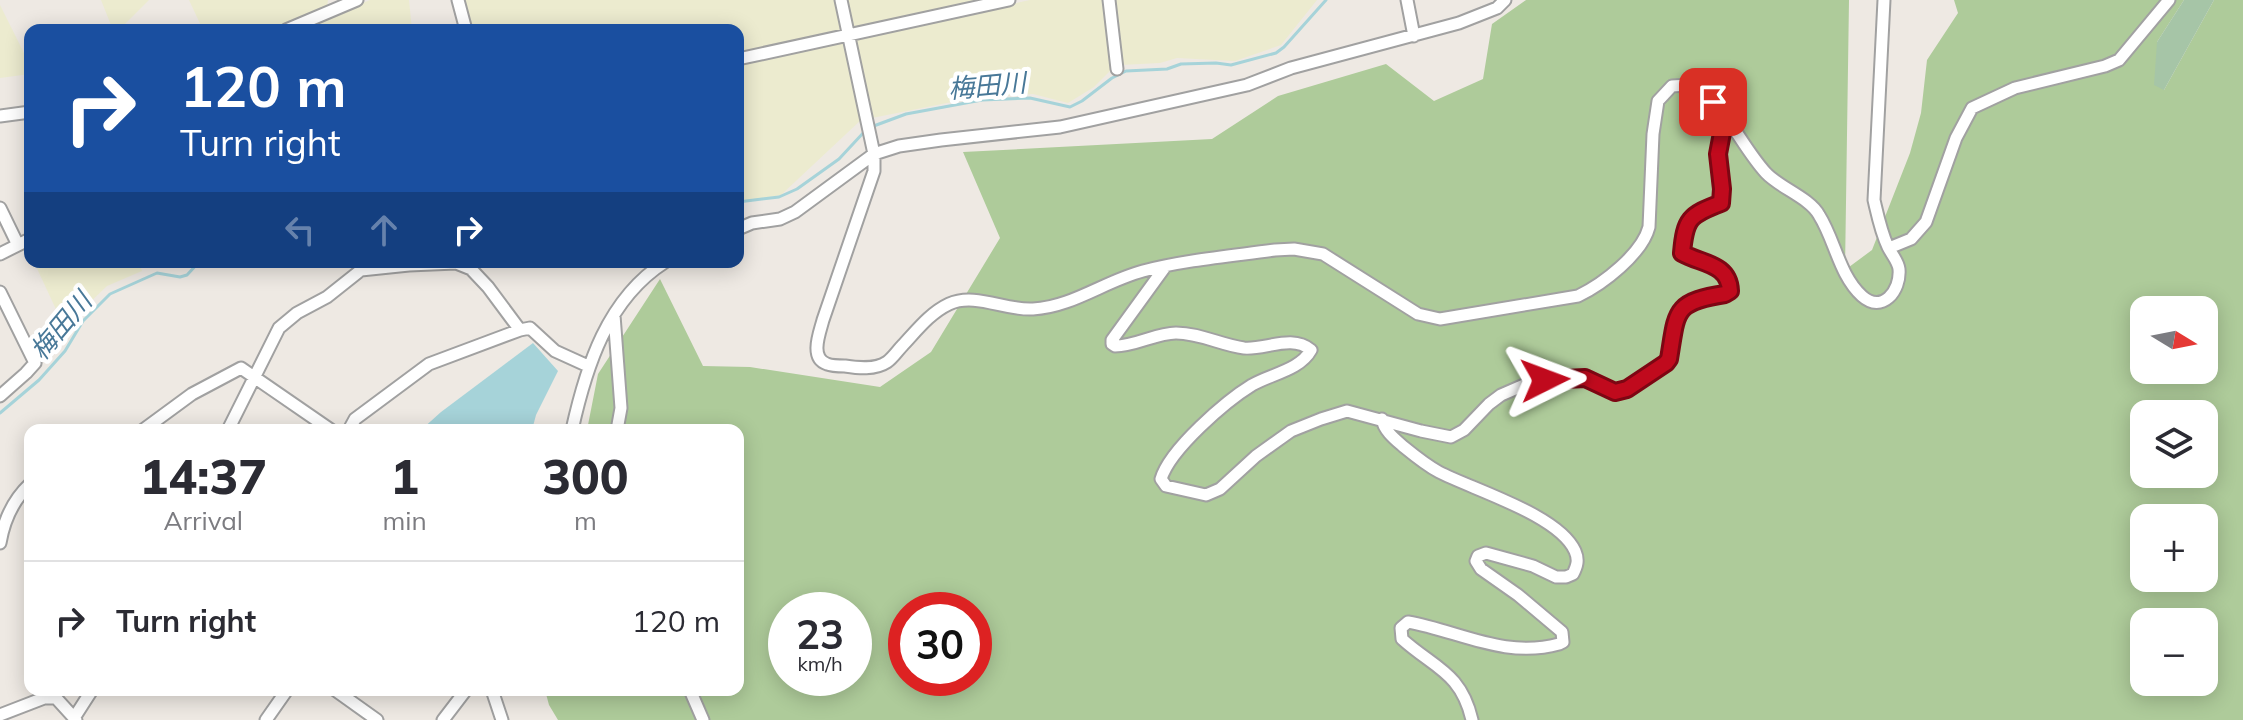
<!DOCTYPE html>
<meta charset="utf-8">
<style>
body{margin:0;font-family:Mulish,"Noto Sans JP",sans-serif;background:#f2f2f3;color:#2b2b33;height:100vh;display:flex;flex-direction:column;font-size:30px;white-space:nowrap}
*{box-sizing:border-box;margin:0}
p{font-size:26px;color:#7c7c81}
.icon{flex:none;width:44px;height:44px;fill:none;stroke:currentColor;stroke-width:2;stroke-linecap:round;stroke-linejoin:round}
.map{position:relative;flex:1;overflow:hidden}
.side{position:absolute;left:24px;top:424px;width:720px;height:272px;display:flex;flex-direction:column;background:#fff;border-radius:16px;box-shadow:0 4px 20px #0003}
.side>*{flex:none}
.hud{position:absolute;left:24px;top:24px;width:720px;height:244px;border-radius:16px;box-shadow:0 4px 20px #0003;background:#1a4fa0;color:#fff;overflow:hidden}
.needle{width:52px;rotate:100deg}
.buttons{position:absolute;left:2130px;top:296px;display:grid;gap:16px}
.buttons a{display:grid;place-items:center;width:88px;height:88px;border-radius:16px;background:#fff;box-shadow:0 4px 20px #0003;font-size:40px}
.speed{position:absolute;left:768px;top:592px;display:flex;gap:16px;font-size:40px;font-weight:700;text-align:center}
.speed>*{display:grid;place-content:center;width:104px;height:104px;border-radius:50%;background:#fff;box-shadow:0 4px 20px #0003;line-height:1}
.speed small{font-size:20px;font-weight:400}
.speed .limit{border:12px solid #d22;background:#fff;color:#111}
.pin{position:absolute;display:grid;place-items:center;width:68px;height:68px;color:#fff;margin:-34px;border-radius:16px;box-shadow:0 4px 12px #0006}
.me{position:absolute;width:88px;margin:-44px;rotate:87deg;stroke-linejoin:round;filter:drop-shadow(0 0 6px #0008)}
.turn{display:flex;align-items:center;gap:28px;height:168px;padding:0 24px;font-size:36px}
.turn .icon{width:104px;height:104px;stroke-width:2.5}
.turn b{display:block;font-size:56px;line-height:68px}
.lanes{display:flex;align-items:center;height:76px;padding:0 24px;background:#0003;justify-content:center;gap:40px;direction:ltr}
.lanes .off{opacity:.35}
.eta{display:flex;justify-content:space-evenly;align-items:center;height:136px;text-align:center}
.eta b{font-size:48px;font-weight:800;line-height:56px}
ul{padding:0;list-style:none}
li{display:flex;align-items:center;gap:24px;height:120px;padding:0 24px;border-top:2px solid #e1e1e2}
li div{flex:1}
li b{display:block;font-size:30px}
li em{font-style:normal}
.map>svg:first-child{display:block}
</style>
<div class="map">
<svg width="2243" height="720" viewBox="0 0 2243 720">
<rect width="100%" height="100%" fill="#eee9e3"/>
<!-- farmland -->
<path fill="#ecebcf" d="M101,0H149L119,30H113Z
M189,0H328L327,7L271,30H203Z
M370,0H409L412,30H299Z
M463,0H835L841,27L837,33L738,55V30H471Z
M846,0H989L852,30Z
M1030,0H1103L1112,69L1094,87L1068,103L1033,94L977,97L872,118L854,41L855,39Z
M1115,0H1317L1281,45L1235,61L1177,58L1160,63L1121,65Z
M0,5L30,65V74L0,78Z
M843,43L862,119L781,195L738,203V66Z
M34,262H139L142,271L107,286L81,311L67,333Z"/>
<!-- forest -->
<path fill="#aecb9a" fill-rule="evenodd" d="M1526,0H1849L1845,270L1872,250L1910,153L1921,113L1927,60L1958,13L1954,0H2184L2157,42L2164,90L2214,0H2243V720H558L549,705L545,690H738V430H587L598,374L660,279L703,366L750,367L880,387L931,352L1000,238L963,152L1212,139L1278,96L1386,64L1434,101L1483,79L1492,24ZM2144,310H2204V370H2144ZM2144,414H2204V474H2144ZM2144,518H2204V578H2144ZM786,610H854V678H786ZM906,610H974V678H906ZM2144,622H2204V682H2144Z"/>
<!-- cemetery -->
<path fill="#a6c5a7" d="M2184,0H2214L2164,90L2154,85L2157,42Z"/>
<!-- water -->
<path fill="#a6d3d9" d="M533,343L558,371L536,415L532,430H421L441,412Z"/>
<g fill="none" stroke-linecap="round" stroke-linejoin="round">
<!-- stream -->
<path stroke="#a6d3d9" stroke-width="3" d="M871,127L906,114L982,100L1030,98L1070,107L1082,101L1112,78L1126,71L1167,69L1181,64L1216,63L1231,65L1276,53L1284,47L1326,0
M738,202L779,197L797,189L839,159L865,131
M0,413L39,380L65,351L83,321L110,294L157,273L180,277L187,275L199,262"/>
<defs>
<path id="minor" d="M458,0L466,30
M841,0L874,154V171L823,320C820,332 809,358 827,364C832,366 839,366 845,366C858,368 875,370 887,362C893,358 898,350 903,345C917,330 930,313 949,304C975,292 1006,311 1033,309C1072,307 1105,281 1143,271C1185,260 1231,256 1275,250L1294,249L1323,254L1418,314L1440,319L1578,296C1603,284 1642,254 1649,227L1653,134L1658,101L1672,86C1682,85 1693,85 1702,91C1729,113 1743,148 1766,173C1780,188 1810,198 1819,215C1835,240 1839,275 1862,296C1882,314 1901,291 1899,269C1898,261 1892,255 1888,247C1881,232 1878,217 1874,200L1884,0
M1109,0L1117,69
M1407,0L1414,36
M286,30L357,0
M738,59L1009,0
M0,116L30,112
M0,208L18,245
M738,229L752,223L780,219L795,212L874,154L899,146L941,140L1060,127L1247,85L1291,68L1459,23L1497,8L1505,0
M1889,248L1911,239L1926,222L1956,138L1972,108L2015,88L2105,66L2119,60L2169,0
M0,254L30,239
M1165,267L1112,340V344L1115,346C1136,346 1156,333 1176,333C1200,333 1221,345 1244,348C1265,350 1292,334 1311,350C1300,370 1271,374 1252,385C1226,401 1170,449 1161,479L1166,486L1206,495L1220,489L1256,456L1291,431L1321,419L1347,411L1421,431L1451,437L1464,430L1489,404L1501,395L1524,385L1545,380L1585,378L1615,392L1627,389L1666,363L1669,359C1677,311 1673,302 1725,294L1730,291C1728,263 1701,264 1682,253C1685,218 1689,216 1721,203L1722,189L1718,154L1725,117
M0,292L35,363L26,373L0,396
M614,315L621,408L617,430
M1382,419C1384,431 1396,440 1404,447C1415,456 1426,465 1439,472C1474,490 1559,515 1575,551C1579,560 1577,566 1573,574L1566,577H1556L1533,566L1486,553L1478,556L1476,561L1481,569L1518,595L1562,632L1563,642L1559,644C1505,659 1459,631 1408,622L1401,628L1402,639C1434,668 1461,672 1472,720
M143,430L192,394L241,368L331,430
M228,430L279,328L297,313L327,297L361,270L409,265L456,263L471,269L488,287L520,330
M349,430L355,419L429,364L520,330L530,328L555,351L588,366
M572,430C586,367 607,299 665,262
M0,543C4,520 13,500 30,484
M335,690L377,720
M492,690L502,720
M690,690L703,720
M0,715L44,698H56L76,720
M74,718L92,690
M266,720L287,690
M443,720L466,690"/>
</defs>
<!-- minor casing -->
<use href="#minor" stroke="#a1a1a1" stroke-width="15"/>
<!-- minor -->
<use href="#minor" stroke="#fff" stroke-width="11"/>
</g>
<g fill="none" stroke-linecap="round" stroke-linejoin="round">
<defs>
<path id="route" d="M1545,380L1585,378L1615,392L1627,389L1666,363L1669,359C1677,311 1673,302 1725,294L1730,291C1729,263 1701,264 1682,253C1685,219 1689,215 1721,203L1722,189L1718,154L1725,117L1713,102"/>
</defs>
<!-- route casing -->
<use href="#route" stroke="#7d0613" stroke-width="20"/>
<!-- route -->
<use href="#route" stroke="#c00a1d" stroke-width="14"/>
</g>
<g text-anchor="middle" stroke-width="8" stroke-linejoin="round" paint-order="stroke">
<!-- water labels -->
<g font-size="26" font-style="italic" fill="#487898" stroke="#fff">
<text transform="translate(987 86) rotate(-5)" y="9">梅田川</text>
<text transform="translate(61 326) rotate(-50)" y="9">梅田川</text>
</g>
</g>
</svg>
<div class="buttons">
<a><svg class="needle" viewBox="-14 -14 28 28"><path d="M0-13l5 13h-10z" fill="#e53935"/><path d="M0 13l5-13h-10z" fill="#7c7c81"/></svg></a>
<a><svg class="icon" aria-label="layers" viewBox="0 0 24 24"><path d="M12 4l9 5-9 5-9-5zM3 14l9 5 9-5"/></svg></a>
<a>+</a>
<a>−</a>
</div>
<div class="speed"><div>23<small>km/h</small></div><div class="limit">30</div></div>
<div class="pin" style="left:1713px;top:102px;background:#d93025"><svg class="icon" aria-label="arrive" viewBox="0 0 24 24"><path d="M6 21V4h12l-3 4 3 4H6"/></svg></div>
<svg class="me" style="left:1545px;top:380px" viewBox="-20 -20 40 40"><path d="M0-17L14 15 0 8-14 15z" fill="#c00a1d" stroke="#fff" stroke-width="4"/></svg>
<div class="hud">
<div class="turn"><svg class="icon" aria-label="right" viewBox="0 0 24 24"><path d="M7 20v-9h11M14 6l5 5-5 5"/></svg><div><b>120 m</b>Turn right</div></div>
<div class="lanes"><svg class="icon off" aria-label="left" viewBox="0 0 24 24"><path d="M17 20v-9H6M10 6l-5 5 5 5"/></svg><svg class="icon off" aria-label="ahead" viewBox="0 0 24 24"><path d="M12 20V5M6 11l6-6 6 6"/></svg><svg class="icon" aria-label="right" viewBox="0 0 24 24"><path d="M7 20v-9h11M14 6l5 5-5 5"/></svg></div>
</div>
<section class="side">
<div class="eta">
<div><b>14:37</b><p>Arrival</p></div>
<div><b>1</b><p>min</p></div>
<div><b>300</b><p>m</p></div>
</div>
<ul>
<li><svg class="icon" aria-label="right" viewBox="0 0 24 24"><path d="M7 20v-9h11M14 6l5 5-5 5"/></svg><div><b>Turn right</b></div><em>120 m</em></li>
</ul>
</section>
</div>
